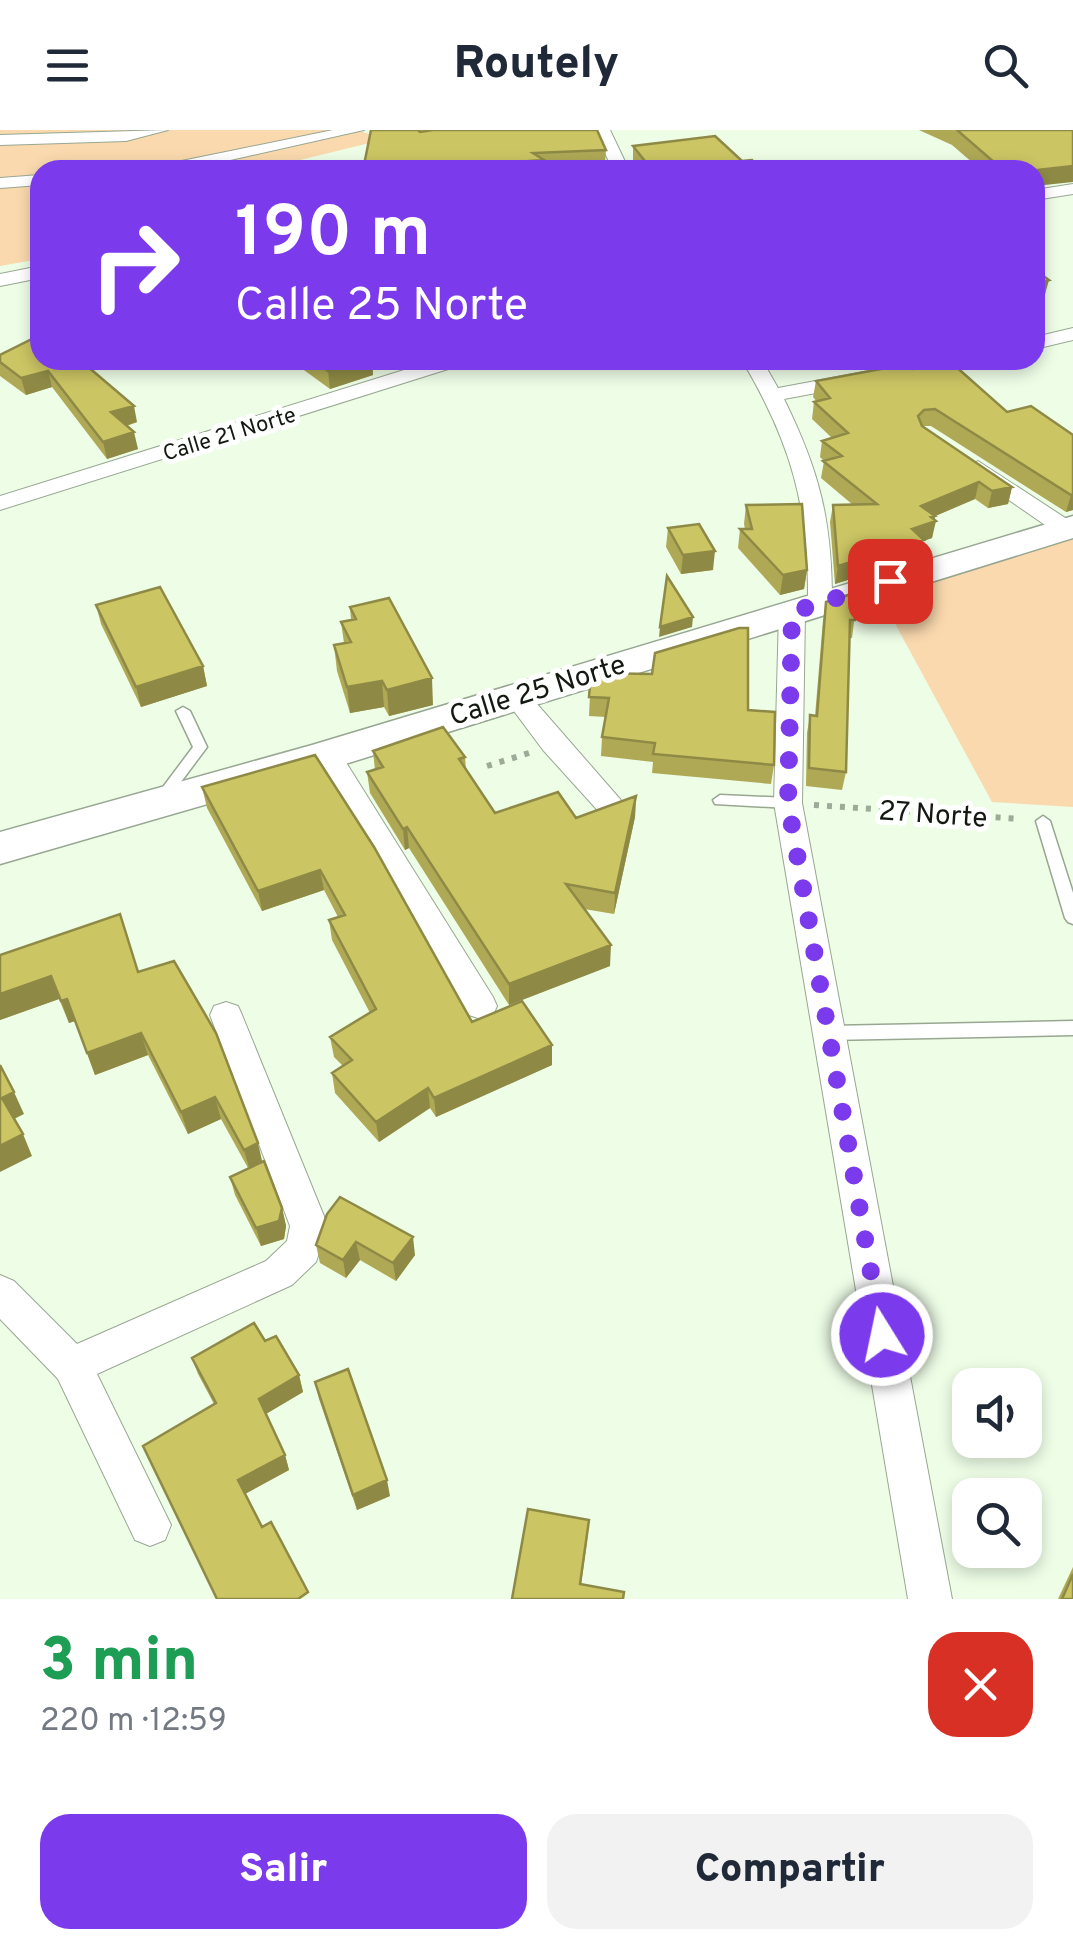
<!DOCTYPE html>
<html lang="es">
<meta charset="utf-8">
<style>
body{margin:0;font-family:Overpass,sans-serif;background:#f2f2f3;color:#1f2937;height:100vh;display:flex;flex-direction:column;font-size:38px;white-space:nowrap}
*{box-sizing:border-box;margin:0}
p{font-size:32px;color:#747a83}
.icon{flex:none;width:55px;height:55px;fill:none;stroke:currentColor;stroke-width:2;stroke-linecap:round;stroke-linejoin:round}
.map{position:relative;height:1469px;overflow:hidden}
.drawer{display:flex;flex-direction:column;background:#fff;flex:1}
.drawer>*{flex:none}
.top-card{position:absolute;left:30px;top:30px;width:1015px;height:210px;border-radius:30px;box-shadow:0 5px 15px #0003;background:#7c3aed;color:#fff;overflow:hidden}
.buttons{position:absolute;left:952px;top:1238px;display:grid;gap:20px}
.buttons a{display:grid;place-items:center;width:90px;height:90px;border-radius:20px;background:#fff;box-shadow:0 5px 15px #0003;font-size:50px}
.pin{position:absolute;display:grid;place-items:center;width:85px;height:85px;color:#fff;margin:-42px;border-radius:20px;box-shadow:0 5px 15px #0006}
.me{position:absolute;width:110px;margin:-55px;rotate:350deg;stroke-linejoin:round;filter:drop-shadow(0 0 8px #0008)}
.turn{display:flex;align-items:center;gap:35px;height:210px;padding:0 40px;font-size:45px}
.turn .icon{width:130px;height:130px;stroke-width:2.5}
.turn b{display:block;font-size:70px;line-height:85px}
.round{display:grid;place-items:center;flex:none;width:105px;height:105px;border-radius:30px;background:#f2f2f3}
.summary{display:flex;align-items:center;justify-content:space-between;height:170px;padding:0 40px}
h1{font-size:60px;font-weight:800;line-height:75px;color:#1e9e55}
.action{display:flex;gap:20px;margin-top:auto;padding:20px 40px}
.action a{flex:1;height:115px;border-radius:30px;background:#7c3aed;color:#fff;font-size:40px;font-weight:800;line-height:115px;text-align:center}
.action a+a{background:#f2f2f3;color:#1f2937}
header{display:flex;justify-content:space-between;align-items:center;height:130px;padding:0 40px;background:#fff;font-size:45px;font-weight:800}
.map>svg:first-child{display:block}
</style>
<header><svg class="icon" aria-label="menu" viewBox="0 0 24 24"><path d="M4 6h16M4 12h16M4 18h16"/></svg>Routely<svg class="icon" aria-label="search" viewBox="0 0 24 24"><circle cx="10" cy="10" r="6"/><path d="M15 15l6 6"/></svg></header>
<div class="map">
<svg width="1073" height="1469" viewBox="0 0 1073 1469">
<rect width="100%" height="100%" fill="#edfde6"/>
<!-- green -->
<path fill="#fad9ae" d="M0,0H356L386,9L259,40H40V129L0,136Z
M1073,407V677L992,672L880,466Z"/>
<g fill="none" stroke-linecap="round" stroke-linejoin="round">
<defs>
<path id="lane" d="M183,577L190,581L207,617L166,672L161,674L154,669L193,617L176,581Z
M720,665L788,668L795,673L788,678L715,674L713,670Z
M1043,686L1050,691L1073,763V794L1068,792L1065,788L1036,691Z
M1073,891V905L829,910L823,908L821,903L823,898L829,896Z"/>
<path id="street" d="M168,0L126,11L0,15V5Z
M333,0H364L186,40H154L162,35Z
M594,0H610L629,40H613Z
M40,45V55L0,58V48Z
M1073,54V64L1035,70V60Z
M40,136V148L0,156V144Z
M1073,198V210L1035,219V207Z
M436,230H467L464,234L0,380V366Z
M742,230H762L778,258L928,230H971L961,236L784,269C820,342 832,391 832,472L829,477L820,479L808,472C809,376 791,313 742,230Z
M978,331L1073,393V404H1058L970,343L967,338Z
M792,474L805,482L802,673L952,1469H908L774,673L779,482Z
M515,556L524,559L620,669L624,676L620,683H600L543,620L502,565Z
M327,616L337,618L493,867L497,876L493,885L481,889L469,885L313,625L317,618Z
M226,872L238,876L242,885L328,1096L316,1132L292,1155L97,1244L171,1395L165,1410L150,1416L135,1410L58,1249L0,1189V1145L14,1151L77,1214L266,1131L287,1111L290,1096L210,885L214,876Z"/>
<path id="secondary" d="M1073,386V408L342,635L0,734V702L312,615Z"/>
</defs>
<!-- lane casing -->
<use href="#lane" stroke="#98a792" stroke-width="3"/>
<!-- street casing -->
<use href="#street" stroke="#98a792" stroke-width="2"/>
<!-- secondary casing -->
<use href="#secondary" stroke="#98a792" stroke-width="3"/>
<!-- path -->
<path stroke="#9eaa98" stroke-width="6" stroke-dasharray="5 8" stroke-linecap="butt" d="M487,636L529,623
M814,675L1021,689"/>
<!-- lane -->
<use href="#lane" fill="#fff" fill-rule="evenodd"/>
<!-- street -->
<use href="#street" fill="#fff" fill-rule="evenodd"/>
<!-- secondary -->
<use href="#secondary" fill="#fff" fill-rule="evenodd"/>
</g>
<!-- wall -->
<path fill="#afa956" d="M371,0H427L420,2L606,20L605,32L544,36V40H363Z
M919,0H1073L1035,40H981L952,15Z
M633,16L742,31L762,40H638L633,33Z
M40,205L137,292L127,296L138,319L107,329L52,257L26,265L0,246V225Z
M297,230H372L373,245L330,259L297,235Z
M913,239L1007,282L1073,305V380L1066,382L931,296H922L1012,357L1008,374L988,378L975,369L935,386L932,408L923,411L920,427L835,454L830,392L833,375H853L821,348L824,331L820,327L822,311L832,308L812,289L814,272H817L813,267L816,251Z
M746,375L807,440L804,459L780,465L738,418L740,399H745L744,394Z
M668,398L713,440L681,444L666,417Z
M887,459L883,477L855,484L852,508H850L846,642L842,660L806,656L807,603L810,585L815,586L823,490L826,472Z
M96,475L203,536L207,556L141,577L101,494Z
M350,477L433,575L389,586L384,577L350,583L337,541L334,515L344,513L341,492L351,490Z
M591,543L748,580L774,635L771,654L652,643L653,632L601,626L602,607L606,587L589,586Z
M373,621L465,627L466,639L495,683L576,688L636,666L635,687L614,784L584,779L610,836L509,875L409,718L405,720L370,663L367,642L375,640Z
M315,625L472,892L552,935L436,987L430,978L379,1012L335,963L332,943L343,936L334,927L330,907L370,883L332,810L329,790L338,787L324,760L262,781L207,678L202,657Z
M0,825L138,842L262,1032L282,1078L286,1096L284,1109L261,1116L235,1065L230,1047L248,1038L221,989L188,1004L148,925L95,945L75,891L69,893L59,869L0,890Z
M327,1084L415,1125L396,1151L360,1130L346,1148L320,1133L316,1115Z
M265,1211L299,1245L303,1262L266,1284L285,1325L289,1340L245,1364L262,1397L308,1462L143,1316L214,1274L198,1244L192,1228Z
M315,1252L390,1366L357,1380L319,1269Z
M1073,1437V1469H1058Z"/>
<!-- shaded-wall -->
<path fill="#8e8a46" d="M1073,36V52L1035,56V46L1038,40Z
M1049,150L1044,168L1035,170V153Z
M363,230H372L373,245L330,259L328,241Z
M48,241L52,257L26,265L21,248Z
M134,276L137,292L115,299L111,282Z
M134,302L138,319L107,329L103,312Z
M979,352L975,369L933,387L935,386L934,392L936,391L932,408L923,411L920,427L835,454L838,436L912,399L921,376Z
M1012,357L1008,374L988,378L992,361Z
M1073,364V380L1066,382L1071,365Z
M715,421L713,440L681,444L683,425Z
M807,440L804,459L780,465L783,445Z
M887,459L883,477L853,485L856,467Z
M693,487L692,497L659,507L660,497Z
M203,536L207,556L141,577L136,557Z
M432,548L433,575L389,586L387,560Z
M382,551L384,577L350,583L347,557Z
M636,666L635,687L614,784L615,763Z
M407,697L409,718L405,720L403,699Z
M320,740L324,760L262,781L258,761Z
M611,815L610,836L509,875V854Z
M51,846L59,869L0,890V864Z
M67,869L75,891L69,893L61,871Z
M141,903L148,925L95,945L87,923Z
M552,915V935L436,987L434,968Z
M428,958L430,978L379,1012L376,992Z
M14,962L24,984L12,990L2,968Z
M215,967L221,989L188,1004L181,982Z
M23,1004L32,1026L0,1042V1016Z
M258,1013L263,1035L250,1041L244,1020Z
M282,1078L286,1096L284,1109L261,1116L256,1098Z
M413,1107L415,1125L396,1151L393,1133Z
M356,1112L360,1130L346,1148L343,1130Z
M299,1245L303,1262L264,1285L259,1269Z
M285,1325L289,1340L243,1365L238,1350Z
M387,1350L390,1366L357,1380L353,1365Z
M589,1390L587,1411L579,1469L580,1454Z"/>
<!-- building -->
<path fill="#cbc564" stroke="#8e8a46" stroke-width="2.5" d="M371,0H418L420,2L433,0H597L606,20L533,23L544,30L485,34L493,39L489,40H363Z
M957,0H1073V36L1038,40L1035,46V40H1003Z
M715,6L742,31L752,30L762,40H652L633,16Z
M1035,140L1049,150L1035,153Z
M40,205V230H80L134,276L111,282L134,302L103,312L48,241L21,248L0,232V225Z
M312,230H363L328,241Z
M908,234L913,239L953,234L1007,282L1031,276L1073,305V364L1071,365L935,279L924,280L918,286L922,296L1012,357L992,361L979,352L921,376L935,386L931,387L936,391L912,399L924,410L838,436L833,375L877,374L823,331L842,326L822,311L848,303L814,272L830,268L816,251Z
M802,374L807,440L783,445L740,399H752L746,375Z
M699,394L715,421L683,425L668,398Z
M667,446L693,487L660,497Z
M883,454L887,459L856,467L855,490H850L846,642L809,638L810,585L817,586L826,472Z
M160,457L203,536L136,557L96,475Z
M389,468L432,548L387,560L382,551L347,557L334,515L351,512L341,492L356,489L350,477Z
M739,498H748V580L775,582L774,635L653,624L655,613L602,607L609,568L589,567L591,543L652,544L655,523Z
M443,597L465,627L459,629L495,683L558,662L576,688L636,666L615,763L566,754L611,815L509,854L407,697L403,699L367,642L383,637L373,621Z
M315,625L374,717L472,892L522,871L552,915L434,968L428,958L376,992L332,943L352,930L330,907L376,879L329,790L345,785L320,740L258,761L202,657Z
M120,784L138,842L174,831L216,903L258,1013L244,1020L215,967L181,982L141,903L87,923L67,869L61,871L51,846L0,864V825Z
M0,935L14,962L2,968L23,1004L0,1016Z
M264,1031L282,1078L279,1091L256,1098L230,1047Z
M340,1067L413,1107L393,1133L356,1112L343,1130L316,1115L327,1084Z
M254,1193L265,1211L276,1206L299,1245L259,1269L285,1325L238,1350L262,1397L271,1392L308,1462L298,1469H217L143,1316L216,1273L192,1228Z
M348,1239L387,1350L353,1365L315,1252Z
M528,1379L589,1390L580,1454L624,1462L623,1469H512Z
M1073,1444V1469H1062Z"/>
<g fill="none" stroke-linecap="round" stroke-linejoin="round">
<!-- route -->
<path stroke="#7c3aed" stroke-width="18" stroke-dasharray="0 32.4" d="M882,1205L788,673L792,482L890,451"/>
</g>
<g text-anchor="middle" stroke-width="10" stroke-linejoin="round" paint-order="stroke">
<!-- far-street labels -->
<g font-size="22" fill="#131810" stroke="#fff">
<text transform="translate(229 303) rotate(-17)" y="8">Calle 21 Norte</text>
</g>
<!-- street labels -->
<g font-size="28" fill="#131810" stroke="#fff">
<text transform="translate(537 559) rotate(-17)" y="10">Calle 25 Norte</text>
<text transform="translate(933 683) rotate(4)" y="10">27 Norte</text>
</g>
</g>
</svg>
<div class="buttons">
<a><svg class="icon" aria-label="sound" viewBox="0 0 24 24"><path d="M4 9h4l5-4v14l-5-4H4zM17 9q2 3 0 6"/></svg></a>
<a><svg class="icon" aria-label="search" viewBox="0 0 24 24"><circle cx="10" cy="10" r="6"/><path d="M15 15l6 6"/></svg></a>
</div>
<div class="pin" style="left:890px;top:451px;background:#d93025"><svg class="icon" aria-label="arrive" viewBox="0 0 24 24"><path d="M6 21V4h12l-3 4 3 4H6"/></svg></div>
<svg class="me" style="left:882px;top:1205px" viewBox="-20 -20 40 40"><circle r="17" fill="#7c3aed" stroke="#fff" stroke-width="3"/><path d="M0-11L8 9 0 5-8 9z" fill="#fff"/></svg>
<div class="top-card">
<div class="turn"><svg class="icon" aria-label="right" viewBox="0 0 24 24"><path d="M7 20v-9h11M14 6l5 5-5 5"/></svg><div><b>190 m</b>Calle 25 Norte</div></div>
</div>
</div>
<section class="drawer">
<div class="summary"><div><h1>3 min</h1><p>220 m · 12:59</p></div><a class="round" style="background:#d93025;color:#fff"><svg class="icon" aria-label="close" viewBox="0 0 24 24"><path d="M6 6l12 12M18 6L6 18"/></svg></a></div>
<div class="action"><a>Salir</a><a>Compartir</a></div>
</section>
